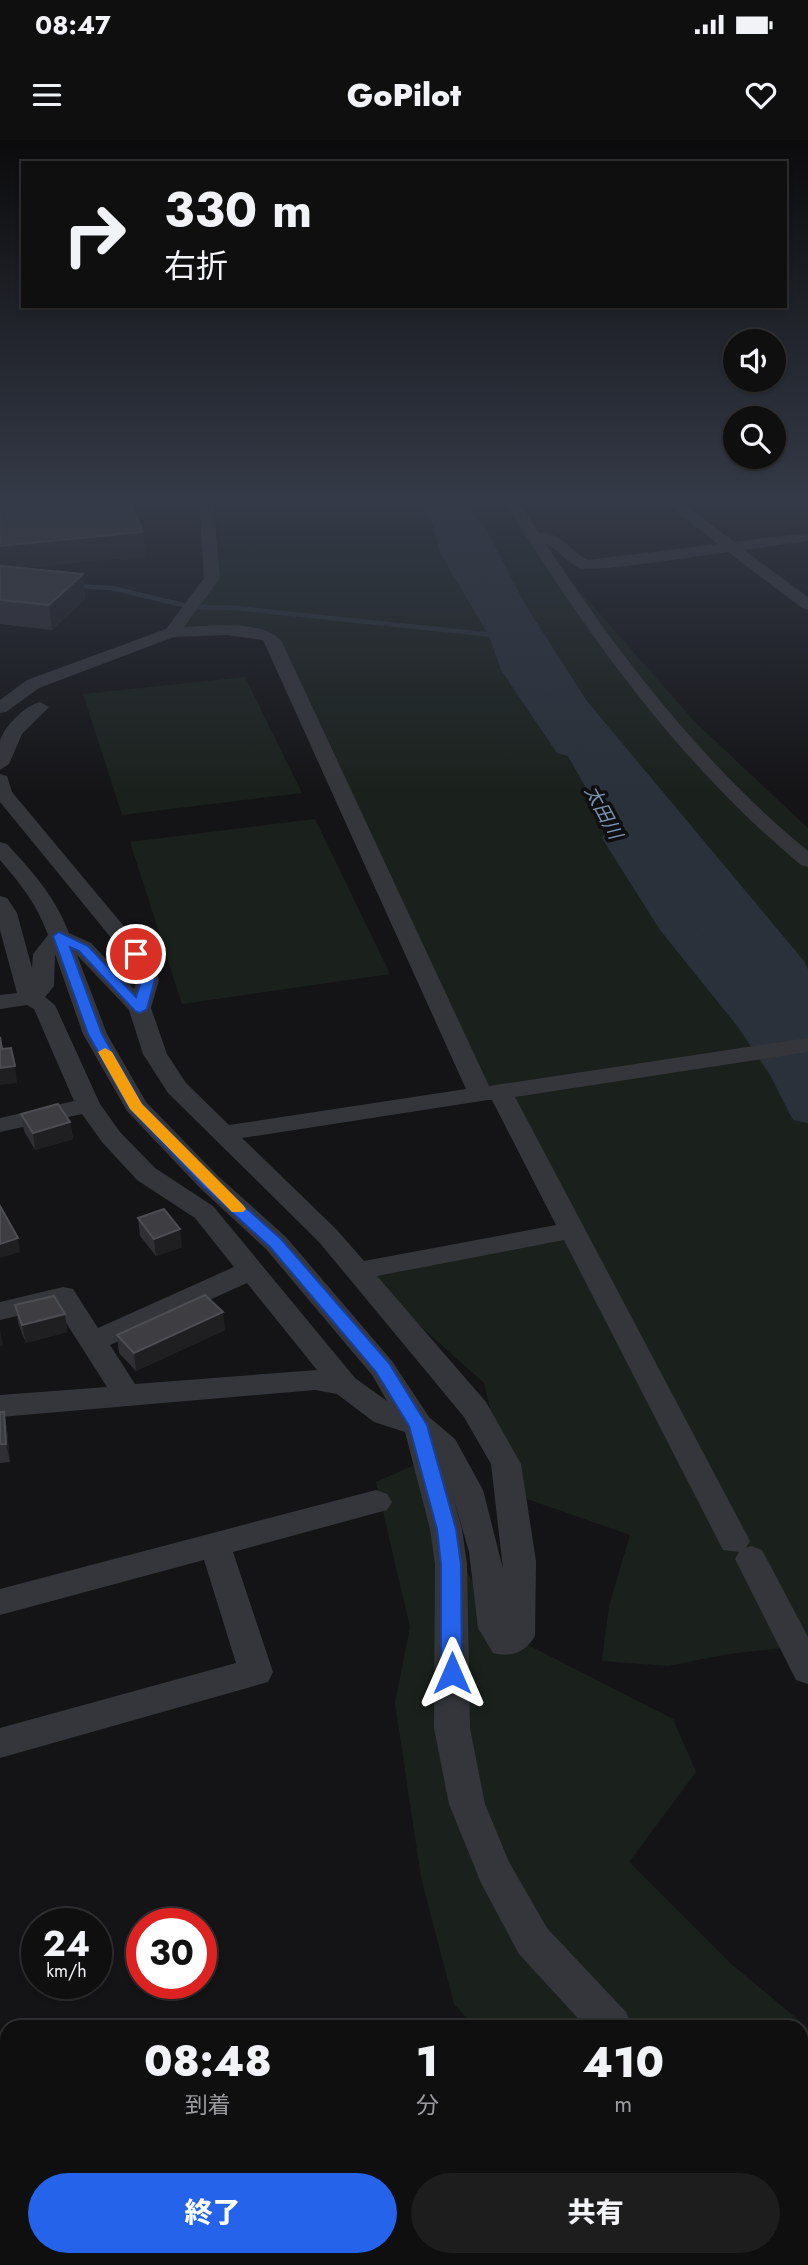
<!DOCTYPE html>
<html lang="ja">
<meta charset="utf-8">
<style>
body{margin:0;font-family:Jost,"Noto Sans JP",sans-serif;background:#1d1d1e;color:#f1f3f6;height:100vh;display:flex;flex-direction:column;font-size:26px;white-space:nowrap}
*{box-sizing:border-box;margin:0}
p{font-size:23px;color:#9b9c9f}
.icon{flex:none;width:38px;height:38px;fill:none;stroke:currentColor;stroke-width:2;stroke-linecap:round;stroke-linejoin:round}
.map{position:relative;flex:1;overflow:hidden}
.panel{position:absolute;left:0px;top:1880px;width:808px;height:247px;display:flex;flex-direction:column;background:#0f0f10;border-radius:21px 21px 0 0;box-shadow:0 2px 5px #0004,0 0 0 2px #2f2f30}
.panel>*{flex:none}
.banner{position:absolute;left:21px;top:21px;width:766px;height:147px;border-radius:0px;box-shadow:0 2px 5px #0004,0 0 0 2px #2f2f30;background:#0f0f10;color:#f1f3f6;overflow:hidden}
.buttons{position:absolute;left:723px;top:189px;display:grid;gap:14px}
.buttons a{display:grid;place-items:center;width:63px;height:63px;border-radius:50%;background:#0f0f10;box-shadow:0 2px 5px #0004,0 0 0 2px #2f2f30;font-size:35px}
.speed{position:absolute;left:21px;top:1768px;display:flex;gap:14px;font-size:35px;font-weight:700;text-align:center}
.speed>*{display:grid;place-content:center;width:91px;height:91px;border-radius:50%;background:#0f0f10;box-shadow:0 2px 5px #0004,0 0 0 2px #2f2f30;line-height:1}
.speed small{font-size:18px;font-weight:400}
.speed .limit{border:10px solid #d22;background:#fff;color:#111}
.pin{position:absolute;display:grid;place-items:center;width:60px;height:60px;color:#fff;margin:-30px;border:4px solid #fff;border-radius:50%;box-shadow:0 2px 7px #0007}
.me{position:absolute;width:77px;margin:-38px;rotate:0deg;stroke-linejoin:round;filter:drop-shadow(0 0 5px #0008)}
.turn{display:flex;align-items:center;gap:24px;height:147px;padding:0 28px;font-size:32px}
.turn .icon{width:91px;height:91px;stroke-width:2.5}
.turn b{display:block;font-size:49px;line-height:60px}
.eta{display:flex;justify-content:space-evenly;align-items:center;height:119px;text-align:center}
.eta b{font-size:42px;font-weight:800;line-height:49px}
.action{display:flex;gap:14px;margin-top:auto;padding:14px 28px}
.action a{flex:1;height:80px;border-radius:42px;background:#2563eb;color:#fff;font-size:28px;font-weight:800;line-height:80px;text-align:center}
.action a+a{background:#1d1d1e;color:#f1f3f6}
.status{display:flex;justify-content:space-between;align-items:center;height:49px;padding:0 35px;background:#0f0f10;direction:ltr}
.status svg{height:19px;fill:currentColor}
header{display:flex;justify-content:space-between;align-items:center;height:91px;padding:0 28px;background:#0f0f10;font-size:32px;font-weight:800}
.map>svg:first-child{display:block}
</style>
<div class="status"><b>08:47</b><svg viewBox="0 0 49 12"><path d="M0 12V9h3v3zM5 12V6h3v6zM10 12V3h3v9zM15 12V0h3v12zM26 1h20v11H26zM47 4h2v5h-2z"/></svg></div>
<header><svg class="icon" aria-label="menu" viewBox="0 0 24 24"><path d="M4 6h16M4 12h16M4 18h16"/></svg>GoPilot<svg class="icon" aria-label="heart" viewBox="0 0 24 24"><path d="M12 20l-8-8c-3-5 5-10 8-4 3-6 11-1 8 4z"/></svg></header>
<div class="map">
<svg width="808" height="2125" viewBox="0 0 808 2125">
<rect width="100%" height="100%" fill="#141416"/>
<!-- green -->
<path fill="#1a211c" d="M212,357H409L451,399L510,515L599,671L651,748L779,920L805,965L808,986V1536L792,1507L728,1514L668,1526L602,1521L609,1466L630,1395L510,1353L484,1243L359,1131L567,1091L414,809L269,497L178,486L207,447L223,411Z
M451,357H508L539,405L696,583L808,688V829L587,561L525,464L484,385Z
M245,537L302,653L122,675L83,554Z
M315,679L390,834L182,864L130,702Z
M428,1319L446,1389L495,1488L673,1579L696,1632L629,1722L729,1822L808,1888V2125H689L683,2119H802V1886H474L454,1864L421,1737L395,1563L410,1487L376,1342Z"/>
<!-- water -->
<path fill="#2a313a" d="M409,357H451L484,385L525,464L587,561L804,821L808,829V986L805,965L779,920L651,748L599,671L510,515L451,399Z"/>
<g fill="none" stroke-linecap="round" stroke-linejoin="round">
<!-- stream -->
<path stroke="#2a313a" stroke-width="4.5" d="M77,446L112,448L191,467L236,468L503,496"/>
<!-- river -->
<path fill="#2a313a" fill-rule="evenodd" d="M416,357H441L457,383L466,413L517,496L529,530L583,607L579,613L568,616L557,613L501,530L489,496L440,413L433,383Z
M619,688L631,691L687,776L766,872L808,932V983L793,980L770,935L738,887L660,790L602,698L607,691Z"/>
<!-- street -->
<path fill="#35363b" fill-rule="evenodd" d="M199,357H213L220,438L184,487C210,486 265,479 282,502L489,946L808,898V912L515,957L750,1401L746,1408L751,1406L762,1410L808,1497V1544L796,1540L735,1419L739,1412L723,1410L564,1100L377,1136L486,1262L521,1324L536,1421L535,1496C526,1512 510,1518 493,1513L478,1488L469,1412L451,1349L462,1389L467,1424L470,1588L485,1664L509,1722L547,1788L626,1872L632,1886H585L519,1814L481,1743L449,1664L434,1588L435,1424L430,1389L405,1292L374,1282L337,1254L315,1250L0,1277V1255L107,1247L56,1167L0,1180V1162L63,1147L73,1149L98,1188L234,1127L195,1078L137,1040L102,1002L82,974L0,992V978L74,961L34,869L27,865L0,869V855L17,853L0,790V756L7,758L17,773L32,828L33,814L48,795C38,766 20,743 0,720V702L7,704C32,731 56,758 69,793L91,803L134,849L137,840L126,816L0,662V634L7,636L12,652L147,814L159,840L151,868L167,914L186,943L229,985L466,949L263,500L227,495L174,497L39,548L6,572L0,573V560L27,540L166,489L204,438ZM55,814L83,894L127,971L200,1048L266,1109L372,1235L387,1261L355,1238L213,1066L155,1028L120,992L100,964L55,865L45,857L54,846ZM77,815L129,870L143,914L168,953L319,1102L464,1277L491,1324L503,1429L483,1350L455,1299L429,1277L392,1221L286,1097L218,1036L146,962L107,894ZM488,960H492L556,1085L364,1121L337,1090L242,998ZM247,1143L317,1230L135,1244L110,1205Z
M502,357H516L539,393C559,390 571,412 588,420L718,404L658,357H674L734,402L808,393V401L744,410L808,457V470L802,468L728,412C704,415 594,433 580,428C565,422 559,409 545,403C618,514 704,626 808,711V727L801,725C679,624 584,491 502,357Z
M40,562L49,567L22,594L9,624L0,630C0,621 0,609 0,601C4,586 26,565 40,562Z
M376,1350L387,1354L392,1362L387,1370L233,1412L273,1532L268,1542L0,1618V1588L236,1523L204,1420L0,1475V1449Z
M802,2055L808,2058V2105L802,2102Z"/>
<!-- secondary -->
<path fill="#43444b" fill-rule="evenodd" d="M0,2007L7,2010V2119H46L47,2125H0Z"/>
</g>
<!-- wall -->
<path fill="#303034" d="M0,357L143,392L145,416L20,428L83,434L85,459L52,490L0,484Z
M21,974L70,982L73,999L35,1010L24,991Z
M138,1078L182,1107L156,1116L140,1096Z
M15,1165L65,1174L67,1192L26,1203L18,1183Z
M225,1190L136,1231L119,1213L117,1195Z
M0,1272H4L7,1290L10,1322L0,1323Z"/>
<!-- shaded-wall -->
<path fill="#1f1f22" d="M143,392L145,416L0,430V406Z
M83,434L85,459L52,490L49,465Z
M15,926L17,943L0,945V928Z
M70,982L73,999L35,1010L33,993Z
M180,1089L182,1107L156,1116L154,1099Z
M18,1098L20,1112L0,1118V1104Z
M223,1172L225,1190L136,1231L134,1213Z
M65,1174L67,1192L26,1203L22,1185Z
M0,1191L3,1206H0Z
M4,1272L7,1290L10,1322L6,1304Z"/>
<!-- building -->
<path fill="#3d3d42" stroke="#4d4e54" stroke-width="2" d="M0,357H128L143,392L0,406Z
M0,426L83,434L49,465L0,460Z
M0,897L2,909L11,908L15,926L0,928Z
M58,964L70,982L33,993L21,974Z
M0,1066L18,1098L0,1104Z
M164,1069L180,1089L154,1099L138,1078Z
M205,1155L223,1172L134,1213L117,1195Z
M54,1156L65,1174L22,1185L15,1165Z
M0,1272H4L6,1304H0Z
M217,2119H280L282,2125H202Z"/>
<!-- sky -->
<linearGradient id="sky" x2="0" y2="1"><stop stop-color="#0b0b0c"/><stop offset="0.55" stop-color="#343a47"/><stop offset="1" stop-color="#343a47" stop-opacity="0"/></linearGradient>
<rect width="808" height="654" fill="url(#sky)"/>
<!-- route -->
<path fill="#2563eb" stroke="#184099" stroke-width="2" d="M59,792L88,806L136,857L142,839L129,814L136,810L140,811L155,839L147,869L140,873L135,871L79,811L70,807L102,894L142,964L214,1039L281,1099L389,1223L427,1285L456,1389L461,1424L462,1533L459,1539L452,1542L444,1539L441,1533V1424L437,1389L409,1286L376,1232L270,1107L203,1046L130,969L88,894L53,796Z"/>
<!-- slow -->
<path fill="#f59e0b" d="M105,908L112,912L142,964L243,1065L246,1069L243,1072H232L130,969L98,912Z"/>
<g text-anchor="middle" stroke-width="7" stroke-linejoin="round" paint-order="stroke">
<!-- far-water labels -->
<g font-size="19" font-style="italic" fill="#7d93b2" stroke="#0f0f11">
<text transform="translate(604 672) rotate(62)" y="7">太田川</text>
</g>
</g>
</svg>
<div class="buttons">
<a><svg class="icon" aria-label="sound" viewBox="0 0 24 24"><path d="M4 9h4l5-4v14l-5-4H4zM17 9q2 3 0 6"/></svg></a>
<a><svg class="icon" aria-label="search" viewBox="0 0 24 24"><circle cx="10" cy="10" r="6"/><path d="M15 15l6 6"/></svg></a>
</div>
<div class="speed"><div>24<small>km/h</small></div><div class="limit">30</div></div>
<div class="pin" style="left:136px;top:814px;background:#d93025"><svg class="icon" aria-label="arrive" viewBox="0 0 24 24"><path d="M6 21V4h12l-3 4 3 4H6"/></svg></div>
<svg class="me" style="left:452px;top:1533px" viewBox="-20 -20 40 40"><path d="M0-17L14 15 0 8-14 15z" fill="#2563eb" stroke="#fff" stroke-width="4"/></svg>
<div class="banner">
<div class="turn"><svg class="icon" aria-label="right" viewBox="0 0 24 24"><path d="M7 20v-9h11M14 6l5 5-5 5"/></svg><div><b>330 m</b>右折</div></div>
</div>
<section class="panel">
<div class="eta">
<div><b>08:48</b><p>到着</p></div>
<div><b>1</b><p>分</p></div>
<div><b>410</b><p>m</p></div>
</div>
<div class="action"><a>終了</a><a>共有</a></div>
</section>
</div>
